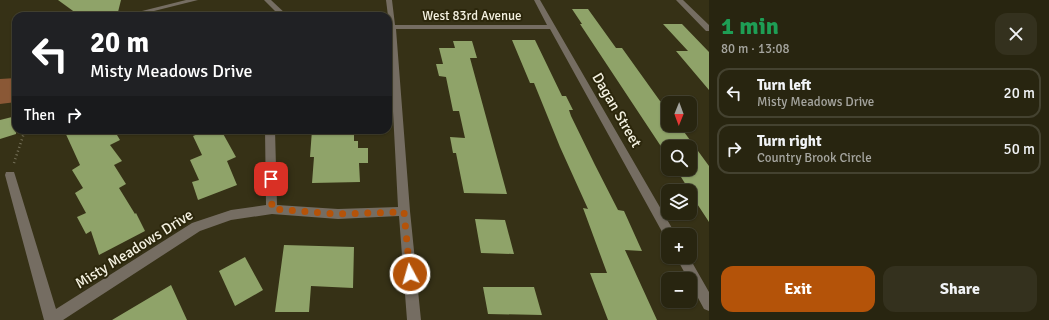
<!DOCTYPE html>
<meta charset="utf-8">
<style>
body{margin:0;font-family:Signika,sans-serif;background:#34311e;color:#f1f3f6;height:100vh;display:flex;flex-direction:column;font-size:15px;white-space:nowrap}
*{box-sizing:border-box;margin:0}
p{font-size:13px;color:#a5a59f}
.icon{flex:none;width:22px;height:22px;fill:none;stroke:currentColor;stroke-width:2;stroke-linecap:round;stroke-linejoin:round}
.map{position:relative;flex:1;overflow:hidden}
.details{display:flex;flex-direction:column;background:#282510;width:340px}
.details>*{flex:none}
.banner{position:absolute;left:12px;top:12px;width:380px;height:122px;border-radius:12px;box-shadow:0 1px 3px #0004,0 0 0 1px #444230;background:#202124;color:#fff;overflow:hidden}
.needle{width:26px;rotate:181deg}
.buttons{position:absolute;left:661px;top:96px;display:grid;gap:8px}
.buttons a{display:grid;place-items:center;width:36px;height:36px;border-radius:8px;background:#282510;box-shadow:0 1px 3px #0004,0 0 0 1px #444230;font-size:20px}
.pin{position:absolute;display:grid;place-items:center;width:34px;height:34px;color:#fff;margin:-17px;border-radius:8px;box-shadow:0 2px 6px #0006}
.me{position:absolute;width:44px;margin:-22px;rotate:354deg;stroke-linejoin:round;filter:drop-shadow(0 0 3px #0008)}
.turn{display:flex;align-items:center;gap:14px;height:84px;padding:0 12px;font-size:18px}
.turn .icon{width:52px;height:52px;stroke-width:2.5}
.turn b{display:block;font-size:28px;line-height:34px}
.then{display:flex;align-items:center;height:38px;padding:0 12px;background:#0003;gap:8px;font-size:15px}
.round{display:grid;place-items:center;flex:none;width:42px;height:42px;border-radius:12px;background:#34311e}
.head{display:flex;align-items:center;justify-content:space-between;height:68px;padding:0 12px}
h1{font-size:24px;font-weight:700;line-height:30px;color:#1e9e55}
.action{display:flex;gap:8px;margin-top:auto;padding:8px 12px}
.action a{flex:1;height:46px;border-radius:12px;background:#b45309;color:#fff;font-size:16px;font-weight:700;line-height:46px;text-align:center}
.action a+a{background:#34311e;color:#f1f3f6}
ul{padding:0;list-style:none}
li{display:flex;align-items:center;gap:12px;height:50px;margin:0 8px 6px;padding:0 4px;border:2px solid #444230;border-radius:12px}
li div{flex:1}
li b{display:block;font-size:15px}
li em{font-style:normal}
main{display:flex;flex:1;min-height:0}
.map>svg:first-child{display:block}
</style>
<main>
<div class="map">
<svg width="709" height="320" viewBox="0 0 709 320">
<rect width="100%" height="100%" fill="#363116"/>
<!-- forest -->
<path fill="#8a5836" d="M16,78V102L0,104V79Z"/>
<!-- building -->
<path fill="#8fa369" d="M58,0H121L117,16H80Z
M572,9H588L616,48H622L660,101H663L668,108V125H679L709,166V222L690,193V191H688L684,185H686L676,169H690V147H668V157L580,24H582Z
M663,24H682L709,52V90L676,51H688Z
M512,40H535L562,96H566L573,110H569L571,116L595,165L618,210L624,211L642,251L625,250L657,320H608L590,273H607L583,208L588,209L560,147L534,83H530Z
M453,41H472L477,58H470L507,194L464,193L456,153H453L450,137L465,138L459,111H453L446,77L439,76L436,64H443L439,48H455Z
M16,116V134L0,139V120Z
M64,130H114L120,140L110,145L122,161L114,165L126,184L119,188L135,214L136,213L145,231L99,255L91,231L86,234L77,217L86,213L75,193L83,188L72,170L80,165Z
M208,130H221L236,157L227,161L237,185L198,200L192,182L199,180L190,160L202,155L193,136Z
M312,130H354V141H358V148H368V163H359L360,182L312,183L314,157H310Z
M475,219L505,220L514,254L481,253Z
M284,245L354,247L353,288L311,286L309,312H275Z
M245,257L263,290L235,306L219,271Z
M171,285L187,320H112Z
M483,287H534L542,315L488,314Z"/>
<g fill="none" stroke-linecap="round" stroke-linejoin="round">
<!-- path -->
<path stroke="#77735b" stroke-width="2.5" stroke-dasharray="1 3" stroke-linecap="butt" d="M14,163L25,130"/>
<!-- minor -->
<path fill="#756d62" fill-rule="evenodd" d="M186,0H198L134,16H122Z
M264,0H271L288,16L279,15Z
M386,0H392L395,25H547L534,0H540L676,235H668V239H666L550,29H396L410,211L421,320H407L399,216L338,219L272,214L231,220L200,231L63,320H44L5,175L6,172H14L15,175L56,309L192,223L231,210L266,205L265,130H275L277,205L338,209L398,207L388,16Z
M676,0H683L709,25V31H706Z
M676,257H689L709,292V311L704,309L690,283V279H688Z"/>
</g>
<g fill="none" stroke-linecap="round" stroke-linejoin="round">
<!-- route -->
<path stroke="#b45309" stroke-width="7" stroke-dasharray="0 12.6" d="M271,179L272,209L338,214L404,212L410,274"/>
</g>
<g text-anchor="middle" stroke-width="4" stroke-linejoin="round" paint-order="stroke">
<!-- far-street labels -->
<g font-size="13" fill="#f4f1e1" stroke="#2c270c">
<text x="472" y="20">West 83rd Avenue</text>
</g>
<!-- street labels -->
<g font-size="15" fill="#f4f1e1" stroke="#2c270c">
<text transform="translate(617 110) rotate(60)" y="5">Dagan Street</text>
<text transform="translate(134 249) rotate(-32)" y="5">Misty Meadows Drive</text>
</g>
</g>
</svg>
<div class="buttons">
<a><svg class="needle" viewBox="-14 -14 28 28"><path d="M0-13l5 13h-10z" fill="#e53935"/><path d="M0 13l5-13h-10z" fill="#a5a59f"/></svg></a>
<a><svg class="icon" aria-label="search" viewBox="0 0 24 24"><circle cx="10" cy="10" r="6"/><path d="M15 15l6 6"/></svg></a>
<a><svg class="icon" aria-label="layers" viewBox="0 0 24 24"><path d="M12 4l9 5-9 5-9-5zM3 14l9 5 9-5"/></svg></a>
<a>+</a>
<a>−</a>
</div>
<div class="pin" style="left:271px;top:179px;background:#d93025"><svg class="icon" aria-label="arrive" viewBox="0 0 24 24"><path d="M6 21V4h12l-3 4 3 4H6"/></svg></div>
<svg class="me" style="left:410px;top:274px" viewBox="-20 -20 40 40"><circle r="17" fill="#b45309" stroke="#fff" stroke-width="3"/><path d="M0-11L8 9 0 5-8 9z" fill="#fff"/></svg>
<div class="banner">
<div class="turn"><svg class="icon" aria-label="left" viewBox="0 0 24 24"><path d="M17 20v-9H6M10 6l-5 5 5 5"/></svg><div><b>20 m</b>Misty Meadows Drive</div></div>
<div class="then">Then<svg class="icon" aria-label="right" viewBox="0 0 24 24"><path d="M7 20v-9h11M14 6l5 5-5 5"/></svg></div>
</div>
</div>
<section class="details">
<div class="head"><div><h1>1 min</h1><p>80 m · 13:08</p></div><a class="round"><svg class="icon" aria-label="close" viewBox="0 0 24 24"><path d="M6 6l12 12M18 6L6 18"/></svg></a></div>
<ul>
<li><svg class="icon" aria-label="left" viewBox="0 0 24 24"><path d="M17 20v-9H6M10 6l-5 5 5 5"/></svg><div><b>Turn left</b><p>Misty Meadows Drive</p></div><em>20 m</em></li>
<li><svg class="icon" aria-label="right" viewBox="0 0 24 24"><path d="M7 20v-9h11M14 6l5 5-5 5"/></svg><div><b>Turn right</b><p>Country Brook Circle</p></div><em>50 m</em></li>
</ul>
<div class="action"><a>Exit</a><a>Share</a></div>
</section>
</main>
